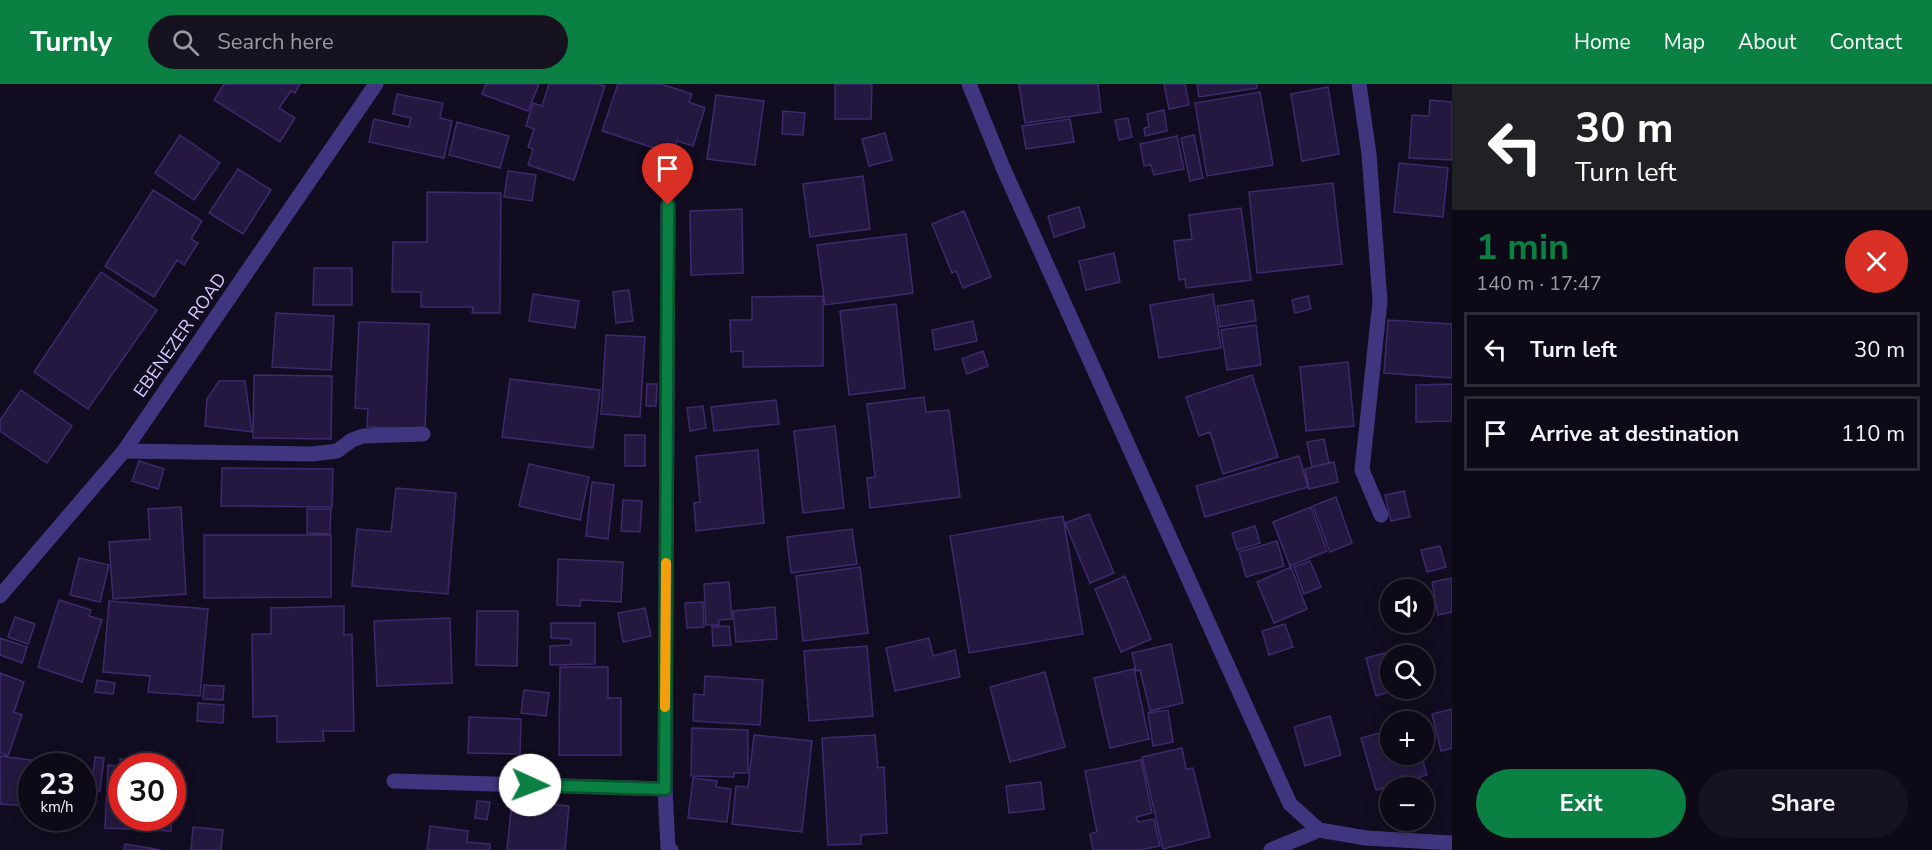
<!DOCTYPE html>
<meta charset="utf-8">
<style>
body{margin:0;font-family:"Nunito Sans",sans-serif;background:#161220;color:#f1f3f6;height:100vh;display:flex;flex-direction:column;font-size:22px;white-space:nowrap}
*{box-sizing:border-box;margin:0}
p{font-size:20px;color:#9a9aa1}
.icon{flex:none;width:33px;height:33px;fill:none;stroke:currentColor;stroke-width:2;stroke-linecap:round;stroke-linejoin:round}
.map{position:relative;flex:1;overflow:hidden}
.details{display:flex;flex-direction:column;background:#0d0917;width:480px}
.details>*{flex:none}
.guide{background:#202124;color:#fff;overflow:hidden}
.controls{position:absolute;left:1380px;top:495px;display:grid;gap:12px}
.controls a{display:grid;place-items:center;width:54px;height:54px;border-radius:50%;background:#0d0917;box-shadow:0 3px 15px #0003,0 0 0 2px #2d2a36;font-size:30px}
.speed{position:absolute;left:18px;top:669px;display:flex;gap:12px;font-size:30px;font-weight:700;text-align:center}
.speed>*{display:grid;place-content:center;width:78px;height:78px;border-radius:50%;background:#0d0917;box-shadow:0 3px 15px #0003,0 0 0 2px #2d2a36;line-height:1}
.speed small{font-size:15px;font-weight:400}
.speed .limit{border:9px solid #d22;background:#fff;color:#111}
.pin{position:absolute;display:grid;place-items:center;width:51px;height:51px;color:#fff;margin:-62px -26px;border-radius:50% 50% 50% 0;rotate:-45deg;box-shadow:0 0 6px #0007}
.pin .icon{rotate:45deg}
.me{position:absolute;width:66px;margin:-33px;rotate:92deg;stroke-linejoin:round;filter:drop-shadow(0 0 4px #0008)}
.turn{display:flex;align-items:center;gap:21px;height:126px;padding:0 24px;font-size:27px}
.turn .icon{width:78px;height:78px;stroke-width:2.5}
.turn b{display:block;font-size:42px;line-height:51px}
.round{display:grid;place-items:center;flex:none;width:63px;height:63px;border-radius:32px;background:#161220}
.headline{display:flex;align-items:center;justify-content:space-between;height:102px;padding:0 24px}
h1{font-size:36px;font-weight:700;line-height:45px;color:#0b8043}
.action{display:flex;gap:12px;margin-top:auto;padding:12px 24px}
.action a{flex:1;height:69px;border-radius:36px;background:#0b8043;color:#fff;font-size:24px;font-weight:700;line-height:69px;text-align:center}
.action a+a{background:#161220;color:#f1f3f6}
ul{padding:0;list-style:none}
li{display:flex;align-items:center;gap:18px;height:75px;margin:0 12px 9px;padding:0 12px;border:3px solid #2d2a36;border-radius:0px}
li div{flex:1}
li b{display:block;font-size:22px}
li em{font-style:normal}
header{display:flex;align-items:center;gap:36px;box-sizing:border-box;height:84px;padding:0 30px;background:#0b8043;color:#fff}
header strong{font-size:28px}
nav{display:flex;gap:33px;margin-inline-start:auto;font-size:21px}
.search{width:420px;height:54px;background:#161220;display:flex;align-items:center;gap:15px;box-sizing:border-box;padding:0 21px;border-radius:33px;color:#9a9aa1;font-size:22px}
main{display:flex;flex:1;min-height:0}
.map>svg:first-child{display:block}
</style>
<header>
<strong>Turnly</strong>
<div class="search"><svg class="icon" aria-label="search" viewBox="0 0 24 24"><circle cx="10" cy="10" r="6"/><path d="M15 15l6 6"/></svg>Search here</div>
<nav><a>Home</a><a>Map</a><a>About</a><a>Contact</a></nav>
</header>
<main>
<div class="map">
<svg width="1452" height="766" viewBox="0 0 1452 766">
<rect width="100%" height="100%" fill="#110c1f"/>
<!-- building -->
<path fill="#241840" stroke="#3e296d" stroke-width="1.5" d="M224,0H300L295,9L291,7L279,24L295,34L280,58L214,16Z
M486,0H539L528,27L482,10Z
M549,0H599L605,2L574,96L528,81L533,65L528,63L534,45L526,42L533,19L542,22Z
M618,0H661L692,10L689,18L705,24L693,62L677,57L672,70L602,47Z
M835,0H872L871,35H835Z
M1019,0H1098L1101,28L1025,39Z
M1164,0H1185L1189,21L1169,25Z
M1197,0H1257V4L1199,13Z
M1328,3L1339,70L1302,77L1291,10Z
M1260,8L1273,81L1207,92L1195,19Z
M397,10L443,19L440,34L452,37L444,74L369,58L374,35L409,43L411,34L393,30Z
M716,11L764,17L755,81L707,75Z
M1430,16L1452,18V76L1409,74L1412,31L1429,32Z
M1164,26L1167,47L1145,52L1144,44L1149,43L1147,30Z
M783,27L805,29L803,51L782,50Z
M1128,34L1132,53L1119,56L1115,36Z
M1070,35L1074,58L1026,65L1022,42Z
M457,38L509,52L500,84L449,71Z
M885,49L892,76L869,82L862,55Z
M180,51L220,79L194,116L155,89Z
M1194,51L1203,94L1190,97L1181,54Z
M1177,52L1184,85L1154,91L1151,81L1144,82L1140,60Z
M1399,79L1448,84L1443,133L1394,128Z
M238,85L271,106L243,150L209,129Z
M508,87L536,91L532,117L504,113Z
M863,92L870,145L810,153L803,100Z
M1333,99L1342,180L1257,189L1249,108Z
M153,106L202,137L191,155L198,159L184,181L177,176L154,213L105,182Z
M427,108L501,109L500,229H472L473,223H421V208H392L393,158H427Z
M1079,123L1085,143L1054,153L1048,132Z
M1241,124L1251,196L1186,204L1185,195L1179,196L1174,157L1192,155L1189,131Z
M742,125L743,189L691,191L690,127Z
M964,127L991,193L963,204L956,187L952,189L932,140Z
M906,150L913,209L825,221L817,161Z
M1114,169L1120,198L1086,206L1079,177Z
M314,184H352V221H313Z
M101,188L157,226L88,325L34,288Z
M629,206L633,237L616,239L613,208Z
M533,210L579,217L575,244L529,237Z
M1213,210L1221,264L1159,274L1150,221Z
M823,212V282L743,283V267L731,268L730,236H752V213Z
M1308,212L1311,225L1295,229L1292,216Z
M1253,216L1256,237L1220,243L1217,222Z
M896,220L905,304L849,311L840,227Z
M276,229L334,232L331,286L272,283Z
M1388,236L1452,240V294L1384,289Z
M973,237L977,257L935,266L932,246Z
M359,238L429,240L425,345L367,343L368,325L355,324Z
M1256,241L1261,281L1227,286L1221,246Z
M606,251L645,253L640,333L601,330Z
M983,267L988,282L967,290L962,275Z
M1348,278L1354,342L1306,347L1300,283Z
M254,291L332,292L331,355L253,354Z
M1252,291L1278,373L1223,390L1210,348L1199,352L1186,313Z
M510,295L600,306L593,364L502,353Z
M219,297H245L252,348L205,342L207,315Z
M647,300H657L656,322H646Z
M1452,300V337L1416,338V301Z
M21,306L72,342L47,379L0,347V336Z
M924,313L926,328L949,326L960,413L870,424L867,394L875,393L867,320Z
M776,316L779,340L714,347L711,323Z
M703,322L706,344L690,347L687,324Z
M835,342L844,424L803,429L794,347Z
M625,351H645V382H625Z
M1324,355L1329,379L1312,383L1307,358Z
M758,366L764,439L696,447L694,419L700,418L696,372Z
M1299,372L1308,403L1205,433L1196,402Z
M139,377L164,385L158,405L132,397Z
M1334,378L1338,398L1309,405L1305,385Z
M529,380L589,393L580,436L519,422Z
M222,384L333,385L332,423L221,422Z
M592,398L614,401L608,455L586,452Z
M396,404L456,409L448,510L352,502L357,445L391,448Z
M1404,407L1410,433L1391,437L1385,411Z
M1336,413L1352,459L1330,468L1313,422Z
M623,416L642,417L640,448L621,447Z
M181,423L186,510L113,515L109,458L150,455L148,425Z
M1311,423L1327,467L1290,482L1273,438Z
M307,425H331L330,450L307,449Z
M1089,430L1114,489L1090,499L1065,439Z
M1063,432L1083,550L969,569L950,452Z
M1255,442L1260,459L1237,466L1232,449Z
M852,445L857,480L791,489L787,453Z
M204,451H331V513L204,514Z
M1277,457L1284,482L1246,493L1239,468Z
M1440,462L1446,483L1427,488L1421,466Z
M79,474L109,481L100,518L70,511Z
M558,475L623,478L621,518L581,516L580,522L557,521Z
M1310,477L1321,503L1304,510L1294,483Z
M860,483L868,549L803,557L796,492Z
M1291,483L1307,525L1274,539L1257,498Z
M1125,492L1151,555L1121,568L1095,505Z
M1452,494V528L1438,531L1432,498Z
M729,498L732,535L719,536V541H706L704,500Z
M59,516L91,526L89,532L102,536L82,598L38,583Z
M109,517L208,525L200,612L148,608L150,592L103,588Z
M703,518L704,543L687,544L685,519Z
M344,522V551L352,550L354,647H323L324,657L277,658V632L253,633L252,550H271V524Z
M775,523L777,555L736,558L733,527Z
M645,524L651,552L623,558L618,529Z
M477,527H518L517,582L476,581Z
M15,533L35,540L28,560L8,553Z
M450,534L452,599L377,602L374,537Z
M551,539H595V580L550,581V562L571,561V555L551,554Z
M1285,540L1293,563L1269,571L1262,547Z
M729,542L731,561L713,562L712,543Z
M0,554L27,563L22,579L0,571Z
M929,554L933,572L955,566L960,593L895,607L886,564Z
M1171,560L1183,619L1150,627L1140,586L1136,587L1132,569Z
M867,562L873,632L809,637L804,567Z
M1400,565L1402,572H1390V604H1402L1376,612L1366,574Z
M560,583H608V614H621V671H559Z
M1134,585L1149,655L1110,664L1094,594Z
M1045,588L1065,663L1010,678L990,603Z
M0,589L24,598L14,628L22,631L8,672L0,669Z
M705,592L763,596L760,641L693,637L694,610L704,611Z
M97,596L115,599L113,610L95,608Z
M204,601L224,602L223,616L203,615Z
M524,606L549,609L546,632L521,629Z
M198,619L224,621L223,639L197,637Z
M1452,625V664L1441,667L1432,630Z
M1168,626L1173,658L1153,662L1148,629Z
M1330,632L1341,671L1305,682L1294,643Z
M469,633L521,635L520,670L468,669Z
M692,644L748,646V689H734V693L691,692Z
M1390,646V670H1421L1427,691L1376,706L1361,654Z
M754,651L812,657L802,748L732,740L736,702L748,703Z
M875,651L878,684L884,683L887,749L861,751V760L828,761L822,654Z
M1182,664L1186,685L1193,684L1210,753L1163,765L1142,673Z
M0,672L31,676L26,722L0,720Z
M95,673L104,674L100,707L91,706Z
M120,675L174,677L172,711V682H122V734H171V747L105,744L108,681L120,682Z
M1141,676L1152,729L1136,733L1138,738L1154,735L1160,762L1140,766H1093L1090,750L1097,748L1085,687Z
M693,694L717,697L716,703L731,705L727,738L688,734Z
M1041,698L1044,725L1009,729L1006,702Z
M82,709H87L84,737L47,734H82Z
M512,716L569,722L565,766H507Z
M477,717L490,718L487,736L475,734Z
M430,742L468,747L467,758L490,760V766H427Z
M193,743L223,746L221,766H191Z
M125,760L161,766H124Z"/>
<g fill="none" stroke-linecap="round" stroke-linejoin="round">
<!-- service -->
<path stroke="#40367f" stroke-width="15" d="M124,367L312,370L337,367L352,356L363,352L423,350"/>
<!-- minor -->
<path stroke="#40367f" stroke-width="15" d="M1359,0L1369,70L1380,217L1362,386L1381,431
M668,121L665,705L668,764L671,766
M0,512L124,367L376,0
M394,697L665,705
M1271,766L1319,746"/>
<!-- tertiary -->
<path stroke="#40367f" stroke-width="15" d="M969,0L1004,86L1290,720L1319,746L1366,754L1452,759"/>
</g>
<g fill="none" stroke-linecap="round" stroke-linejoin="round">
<defs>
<path id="route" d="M530,701L665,705L668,121"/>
</defs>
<!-- route casing -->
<use href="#route" stroke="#07532c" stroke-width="15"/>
<!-- route -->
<use href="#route" stroke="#0b8043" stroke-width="10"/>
<!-- slow -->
<path stroke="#f59e0b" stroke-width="10" d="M665,623L666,479"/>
</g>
<g text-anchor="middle" stroke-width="5" stroke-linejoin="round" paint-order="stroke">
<!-- street labels -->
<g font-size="18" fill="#d6caff" stroke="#110c1f">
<text transform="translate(180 251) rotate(-55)" y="6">EBENEZER ROAD</text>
</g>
</g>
</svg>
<div class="controls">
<a><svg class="icon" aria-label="sound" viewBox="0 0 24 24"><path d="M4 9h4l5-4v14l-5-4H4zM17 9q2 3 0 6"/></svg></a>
<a><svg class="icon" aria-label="search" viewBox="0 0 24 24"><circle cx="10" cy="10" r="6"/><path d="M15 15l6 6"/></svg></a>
<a>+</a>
<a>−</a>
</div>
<div class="speed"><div>23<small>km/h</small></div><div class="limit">30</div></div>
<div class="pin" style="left:668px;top:121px;background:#d93025"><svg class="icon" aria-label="arrive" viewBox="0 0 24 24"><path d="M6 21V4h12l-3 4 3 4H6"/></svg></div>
<svg class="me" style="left:530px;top:701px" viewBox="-20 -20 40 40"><circle r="19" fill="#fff"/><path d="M0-13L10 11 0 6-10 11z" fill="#0b8043"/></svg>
</div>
<section class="details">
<div class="guide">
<div class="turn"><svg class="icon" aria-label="left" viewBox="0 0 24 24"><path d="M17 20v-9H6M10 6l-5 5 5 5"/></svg><div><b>30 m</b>Turn left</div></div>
</div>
<div class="headline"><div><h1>1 min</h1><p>140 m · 17:47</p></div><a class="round" style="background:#d93025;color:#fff"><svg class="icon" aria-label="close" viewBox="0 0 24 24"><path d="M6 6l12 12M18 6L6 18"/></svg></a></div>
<ul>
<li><svg class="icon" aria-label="left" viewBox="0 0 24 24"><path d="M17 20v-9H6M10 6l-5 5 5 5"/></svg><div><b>Turn left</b></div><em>30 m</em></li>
<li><svg class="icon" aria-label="arrive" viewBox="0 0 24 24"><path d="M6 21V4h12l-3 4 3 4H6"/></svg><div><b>Arrive at destination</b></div><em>110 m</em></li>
</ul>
<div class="action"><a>Exit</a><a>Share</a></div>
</section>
</main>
